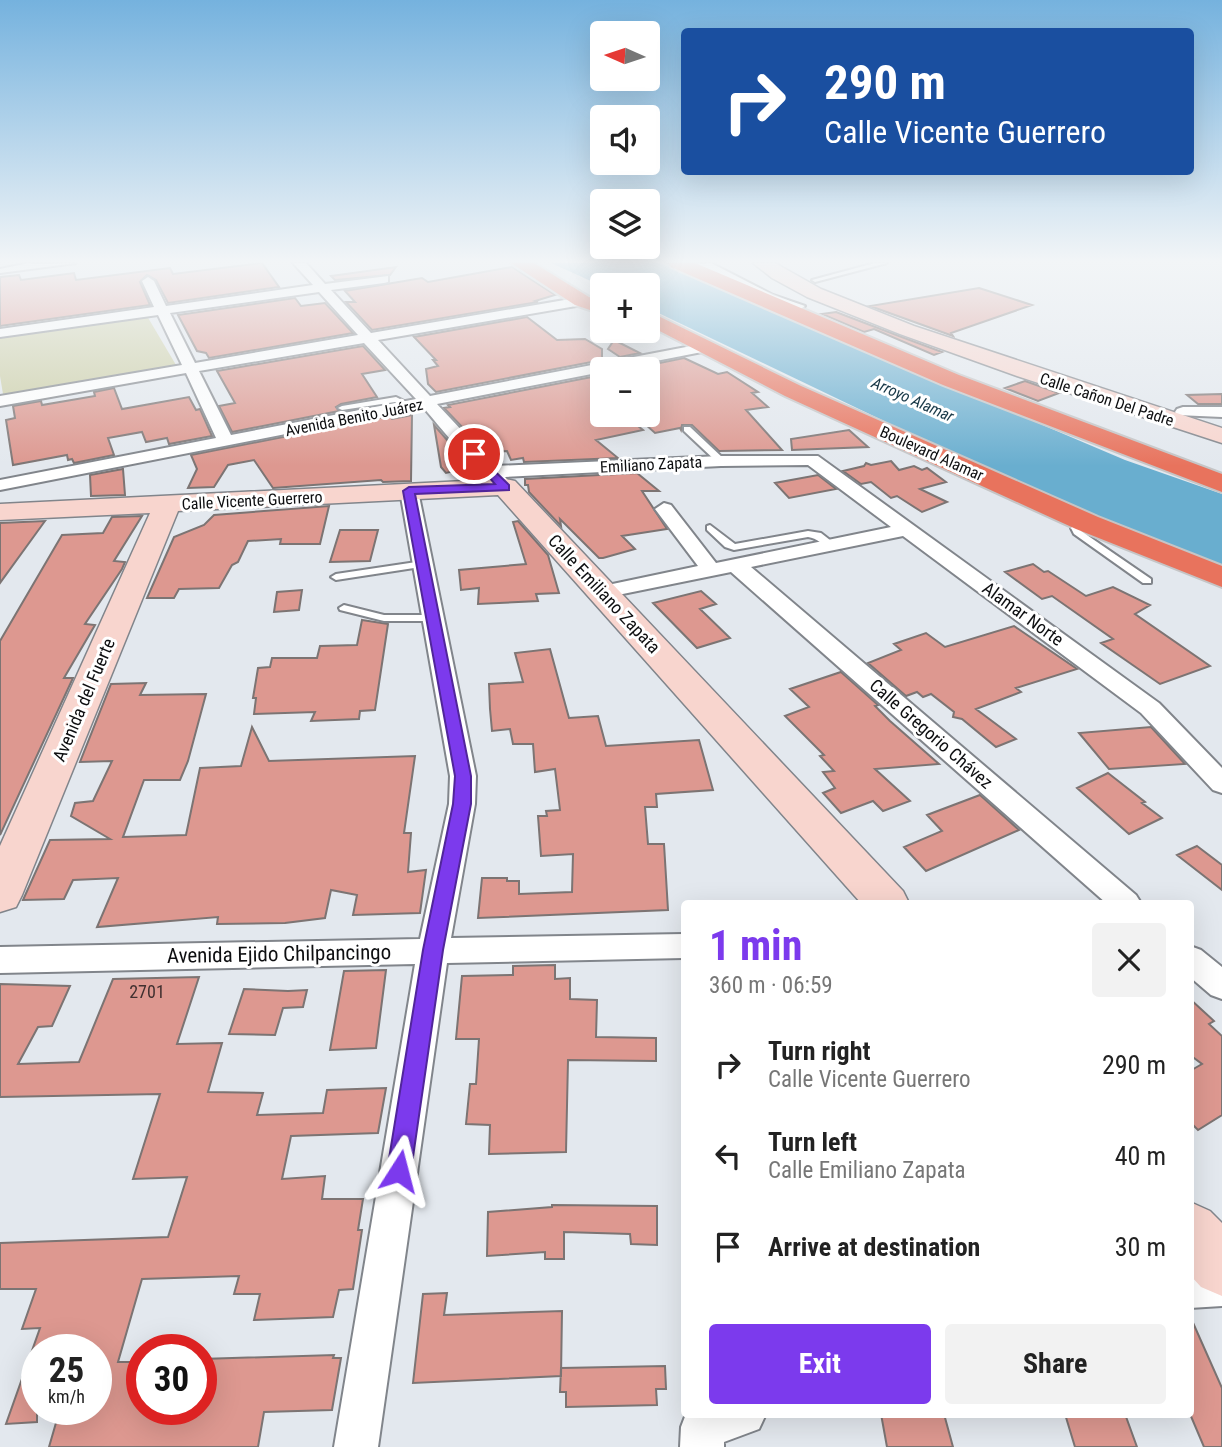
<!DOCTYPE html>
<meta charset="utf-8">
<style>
body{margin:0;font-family:"Roboto Condensed",sans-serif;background:#f2f2f2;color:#222;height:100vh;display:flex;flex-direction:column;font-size:26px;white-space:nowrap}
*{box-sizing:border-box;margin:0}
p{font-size:23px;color:#767676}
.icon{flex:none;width:38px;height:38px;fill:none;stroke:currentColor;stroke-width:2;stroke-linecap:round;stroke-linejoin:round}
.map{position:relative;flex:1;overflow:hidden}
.details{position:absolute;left:681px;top:900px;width:513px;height:518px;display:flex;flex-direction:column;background:#fff;border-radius:7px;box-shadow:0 7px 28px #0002}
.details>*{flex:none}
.guide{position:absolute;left:681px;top:28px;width:513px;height:147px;border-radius:7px;box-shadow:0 7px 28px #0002;background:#1a4fa0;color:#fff;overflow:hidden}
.needle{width:46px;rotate:273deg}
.fabs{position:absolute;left:590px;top:21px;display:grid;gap:14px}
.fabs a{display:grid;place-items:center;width:70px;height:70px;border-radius:7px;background:#fff;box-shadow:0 7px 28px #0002;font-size:35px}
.speed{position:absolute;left:21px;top:1334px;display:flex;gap:14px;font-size:35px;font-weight:700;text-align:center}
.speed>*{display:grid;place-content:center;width:91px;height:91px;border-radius:50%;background:#fff;box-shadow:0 7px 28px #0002;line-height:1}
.speed small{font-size:18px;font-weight:400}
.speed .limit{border:10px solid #d22;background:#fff;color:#111}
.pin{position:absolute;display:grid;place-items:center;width:60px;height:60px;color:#fff;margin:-30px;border:4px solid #fff;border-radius:50%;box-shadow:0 2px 7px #0007}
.me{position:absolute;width:77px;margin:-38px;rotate:9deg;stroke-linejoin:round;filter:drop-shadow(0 0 5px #0008)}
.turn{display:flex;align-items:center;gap:24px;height:147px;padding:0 28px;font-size:32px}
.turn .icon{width:91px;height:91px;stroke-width:2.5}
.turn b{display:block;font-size:49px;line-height:60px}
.round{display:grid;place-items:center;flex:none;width:74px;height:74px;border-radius:7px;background:#f2f2f2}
.overview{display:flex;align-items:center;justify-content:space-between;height:119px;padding:0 28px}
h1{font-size:42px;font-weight:700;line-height:52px;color:#7c3aed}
.primary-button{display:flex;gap:14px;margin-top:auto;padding:14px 28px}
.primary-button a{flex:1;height:80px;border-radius:7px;background:#7c3aed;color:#fff;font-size:28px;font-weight:700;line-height:80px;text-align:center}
.primary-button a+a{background:#f2f2f2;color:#222}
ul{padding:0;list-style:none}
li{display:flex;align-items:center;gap:21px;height:91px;padding:0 28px}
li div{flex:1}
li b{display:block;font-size:26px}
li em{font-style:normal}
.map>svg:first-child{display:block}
</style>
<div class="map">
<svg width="1222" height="1447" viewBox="0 0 1222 1447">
<rect width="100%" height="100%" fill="#e3e8ee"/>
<!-- green -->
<path fill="#cbcda4" d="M147,316L176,365L3,394L0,376V338Z"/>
<!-- water -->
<path fill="#69aecf" d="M551,263H660L1125,460L1222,494V569L1053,502L648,308V285L602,286Z"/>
<!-- building -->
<path fill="#dd9890" stroke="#7c7473" stroke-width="2" d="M262,263L279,287L168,303L156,280L147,275L140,282L150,305L0,326V277L19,275L21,280L74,273L76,280L170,268L173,274Z
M396,267L390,275L335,280L331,276Z
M512,267L555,295L535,301L538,302L372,330L346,302H355L345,291L422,278L428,282Z
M979,288L1032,305L951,333L953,336L870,306Z
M295,298L301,306L325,303L353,333L209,358L206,353L197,351L178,315Z
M836,312L899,336L942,352L934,355L874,329L864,332L822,314Z
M527,317L557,340L585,339L602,349V360L436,392L428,384L426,369L438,366L433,360H436L414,337Z
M614,340L640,353L620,357L608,349Z
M363,346L385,370L362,374L377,397L341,404L336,407L339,411L232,432L219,406L235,403L217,371Z
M684,358L718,374L727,372L758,392L752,393L768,407L746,410L782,450L719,451L692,425H682L681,430L680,428L655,433L635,415H648V369L635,368Z
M602,375V415H624L643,430L596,440L618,458L524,462L523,458L511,460L507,451L486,452L444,408L450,407L448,405Z
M1025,381L1059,393L1038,401L1005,388Z
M114,388L122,409L189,397L196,410L200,409L212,436L169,444L167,438L146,442L142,432L108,438L114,455L74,463L72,459L68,460L67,455L13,465L6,420L15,418L13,406L41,401L42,405L95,396L94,392Z
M1222,394V404H1198L1187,395Z
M412,415L411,481L383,482L381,480L273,488L254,460L228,465L214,487L188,488L197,469L191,455L390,416L392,419Z
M434,425L462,457L459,458L468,468L446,473L441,467Z
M849,430L868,447L792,450L791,439Z
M891,461L899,470L914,466L922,470L927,468L946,482L920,489L947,502L922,512L897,496L891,498L871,482L861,484L843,471L864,466L866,463L871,465Z
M123,469L125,495L91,496L90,475Z
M637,473L659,491H642L667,529L622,536L635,549L603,558H599L560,519L561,526L529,492L528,485H525V479Z
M818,475L836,489L789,498L775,483Z
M329,506L320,544H280L281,539L248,541L238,562L232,565L219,588L179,589L174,598H147L174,537L204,525L214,515Z
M142,516L114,561L125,562L122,569L85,624L95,625L64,678H73L0,835V641L62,535L103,533L112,517Z
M45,521L0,583V523Z
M518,521L548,555L559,593L536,594L538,601L478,604L479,588L461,590L459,570L526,564L513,522Z
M340,530H378L370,561L330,562Z
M1033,564L1044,572L1048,571L1086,596L1113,587L1150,605L1135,614L1210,666L1160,684L1101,643L1113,639L1052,596L1042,599L1005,572Z
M302,590L299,610L274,612L277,592Z
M701,591L716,604L700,609L730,638L697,648L653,603Z
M362,620L388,624L375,710L360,711L359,719L311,721L315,712L254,714L256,698H253L258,668L270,667L272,658H317L320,646L357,645Z
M1014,626L1077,669L1016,688L1021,692L976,709L1016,739L996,747L962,719L953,717L954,712L931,694L923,697L917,692L906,696L868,663L901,650L894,644L926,633L945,647Z
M550,649L569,718L598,716L606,746L699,740L713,790L656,794L657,807H645L648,844H664L668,910L478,918L482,878H507V881H519V894L572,892L573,854L541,856L538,816H547L546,811L560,810L555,769L535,772L533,744H513L510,729L492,731L490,709L489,684L523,682L515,653Z
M841,672L878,705L875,706L890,721L939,764L875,769L910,801L883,811L873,801L841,813L823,793L835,788L823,772L834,771L820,756L824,755L785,716L809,707L790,689Z
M146,683L140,695L206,694L188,761L180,780H144L123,837L186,835L200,768L241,766L252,727L269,761L415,756L404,833H411L408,872L426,870L420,913L353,915L357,895L331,890L325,918L285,923L217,924L218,917L97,927L118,878L73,880L64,899L23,900L50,840L110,839L71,816L75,803L93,801L112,761L80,762L111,684Z
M1151,727L1185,764L1109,769L1079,733Z
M1108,773L1145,802L1142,803L1162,818L1129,834L1077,788Z
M980,795L1019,830L926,871L904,847L942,831L927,815Z
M1197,846L1222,865V890L1177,855Z
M555,965V979L570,978V999L597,1000L596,1037L656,1038V1061L568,1060L566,1152L489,1154L490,1125L466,1124L470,1084H476L479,1039H456L462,976L513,975V966Z
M386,970L376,1048L330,1050L344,971Z
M199,977L177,1044L222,1043L208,1092L263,1093L257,1115L323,1113L327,1090L386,1088L378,1133L291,1136L282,1179L325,1176L322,1199H363L358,1230H362L353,1289L339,1290L333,1317L254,1320L260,1294H234L239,1276L142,1279L118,1362H142V1409H201V1359L334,1355L333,1358H341L332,1410L264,1412L258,1447H49L60,1409H96V1349H37V1422L6,1424L40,1328L22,1329L36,1289H0V1243L168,1237L187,1177L133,1179L160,1094L0,1097V984L70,986L52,1026L38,1027L18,1064L79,1062L113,979Z
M244,989L288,991L307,990L303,1007L283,1008L275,1035L229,1034Z
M1190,999L1214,1021L1209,1024L1222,1036V1115L1198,1130L1190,1122V1071L1202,1064L1190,1055Z
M552,1205L657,1206V1245L631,1244L630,1234L564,1232V1259H545V1252L487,1256L488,1212L552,1207Z
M447,1293L444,1315L562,1311L561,1376L413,1383L423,1294Z
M1190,1316L1222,1388V1447H1204L1190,1414Z
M665,1366L666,1389H656L657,1405L566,1407V1392H560L561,1368Z
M881,1414H944L953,1447H887Z
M1065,1414H1125L1137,1447H1075Z"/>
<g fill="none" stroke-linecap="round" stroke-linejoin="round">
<defs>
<path id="lane" d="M29,263L35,264L76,263L0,273V269Z
M875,263H887L815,282L812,280Z
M396,397L410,404V408H404L395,402L342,410L338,408L342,406Z
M684,427H690L724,459V463H718L684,431Z
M1087,520L1092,523L1081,531L1151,579V583H1143L1074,534L1071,528L1073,526Z
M710,525L735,544L808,531L821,533L835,544L833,546C824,548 818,538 808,537L734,550L725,547L707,530V526Z
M423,561L428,564L427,566L336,580L331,577L336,574Z
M344,605L384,615H433L438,618L433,621H384L340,610L339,608Z"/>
<path id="street" d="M293,263H306L325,284L388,276V282L384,283L331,290L371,333L582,297L588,301L582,305L378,340L430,396L707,343L712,344V350L707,351L615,369H602V372L437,404L495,466L721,456H818L1159,703L1222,768V793L1213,790L1141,713L903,536L751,567L1136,895L1141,903H1106L731,572L603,598L596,596L593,592L596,588L603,586L698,566L655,509L664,503L671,505L716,563L891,527L808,465L721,466L505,477L511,484L502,489C487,486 437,423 423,407L0,490V480L216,438L186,373L0,406V396L182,365L158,315L0,337V329L154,307L142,281L148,277L154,281L166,306L313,285ZM319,292L358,335L195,363L170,313ZM364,343L416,399L231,435L199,371Z
M711,263L773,295L805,306L799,310L765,301L697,264Z
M1183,407H1222V417L1177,415L1175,412L1177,409Z
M409,486L418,491L476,776L475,804L451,938L684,934V958L447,963L378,1447H334L415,964L0,973V947L420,939L449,804L450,776L400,491Z
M1190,946L1201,950L1222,967V999L1211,995L1190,977Z
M1222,1266V1306L1190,1308V1268Z
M686,1414H766L759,1429L724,1442V1447H680L681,1427Z"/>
<path id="secondary" d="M753,263H775L821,289L914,326L1222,428V443L1017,376L900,334L807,297L772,278Z
M505,479L515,481L903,891L909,903H861L498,495L178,511L22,895L16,907L0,912V846L150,513L0,520V504Z
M1190,1202L1210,1211L1222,1223V1296L1201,1287L1190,1275Z"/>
<path id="highway" d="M511,263H534L589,297L602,301V314L575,305Z
M669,263H695L959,375L1222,474V492L943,385L671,267Z
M648,311L801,386L1098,517L1222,566V587L1076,529L785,396L648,325Z"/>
</defs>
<!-- lane casing -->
<use href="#lane" stroke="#81858b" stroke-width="4"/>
<!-- street casing -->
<use href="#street" stroke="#81858b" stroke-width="4"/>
<!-- secondary casing -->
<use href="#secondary" stroke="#81858b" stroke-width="3"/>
<!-- highway casing -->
<use href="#highway" stroke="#c5c5c6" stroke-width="4"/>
<!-- lane -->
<use href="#lane" fill="#fff" fill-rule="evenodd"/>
<!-- street -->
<use href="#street" fill="#fff" fill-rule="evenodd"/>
<!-- secondary -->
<use href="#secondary" fill="#f8d5ce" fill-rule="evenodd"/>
<!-- highway -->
<use href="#highway" fill="#e8735d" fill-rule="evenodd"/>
</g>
<!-- sky -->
<linearGradient id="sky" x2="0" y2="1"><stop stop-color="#75b2de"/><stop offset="0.56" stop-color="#f2f5f7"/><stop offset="1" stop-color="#f2f5f7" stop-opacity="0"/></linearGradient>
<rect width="1222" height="466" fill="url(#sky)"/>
<!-- route -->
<path fill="#7c3aed" stroke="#51269a" stroke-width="2" d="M474,451L509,485V490L415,494L471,776V804L443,950L411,1171L407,1179L399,1183L390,1179L387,1171L423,950L453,804L455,776L403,491L409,487L495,484L469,454Z"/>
<g text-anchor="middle" stroke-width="6" stroke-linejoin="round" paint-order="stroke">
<!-- far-water labels -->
<g font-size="16" font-style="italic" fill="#183847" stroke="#fff">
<text transform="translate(913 399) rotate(24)" y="6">Arroyo Alamar</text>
</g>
<!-- far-street labels -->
<g font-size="16" fill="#0d0e10" stroke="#fff">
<text transform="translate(1107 399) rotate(18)" y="6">Calle Cañon Del Padre</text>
<text transform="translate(354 417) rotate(-11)" y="6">Avenida Benito Juárez</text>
<text transform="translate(932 453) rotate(24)" y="6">Boulevard Alamar</text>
<text transform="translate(651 464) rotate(-3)" y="6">Emiliano Zapata</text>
<text transform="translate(252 500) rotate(-3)" y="6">Calle Vicente Guerrero</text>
</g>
<!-- street labels -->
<g font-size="18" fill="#0d0e10" stroke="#fff">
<text transform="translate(604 594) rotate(47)" y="6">Calle Emiliano Zapata</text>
<text transform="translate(1023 614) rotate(36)" y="6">Alamar Norte</text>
<text transform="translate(84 700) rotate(-67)" y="6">Avenida del Fuerte</text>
<text transform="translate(931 734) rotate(41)" y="6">Calle Gregorio Chávez</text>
</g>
<!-- near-number labels -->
<g font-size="18" fill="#413030">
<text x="147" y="998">2701</text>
</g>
<!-- near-street labels -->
<g font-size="21" fill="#0d0e10" stroke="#fff">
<text transform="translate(279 954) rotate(-1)" y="7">Avenida Ejido Chilpancingo</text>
</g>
</g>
</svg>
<div class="fabs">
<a><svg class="needle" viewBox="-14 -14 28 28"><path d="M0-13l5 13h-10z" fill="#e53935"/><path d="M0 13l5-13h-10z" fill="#767676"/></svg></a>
<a><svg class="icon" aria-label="sound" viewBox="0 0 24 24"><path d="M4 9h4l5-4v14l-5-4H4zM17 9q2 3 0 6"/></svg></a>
<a><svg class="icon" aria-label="layers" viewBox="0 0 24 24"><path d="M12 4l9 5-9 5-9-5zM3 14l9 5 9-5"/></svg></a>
<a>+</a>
<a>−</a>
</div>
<div class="speed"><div>25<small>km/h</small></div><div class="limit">30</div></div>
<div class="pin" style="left:474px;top:454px;background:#d93025"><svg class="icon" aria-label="arrive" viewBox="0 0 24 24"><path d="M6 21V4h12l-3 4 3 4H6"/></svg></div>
<svg class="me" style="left:399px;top:1171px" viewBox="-20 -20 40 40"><path d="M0-17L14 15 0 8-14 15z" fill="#7c3aed" stroke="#fff" stroke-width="4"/></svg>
<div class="guide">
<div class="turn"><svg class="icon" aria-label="right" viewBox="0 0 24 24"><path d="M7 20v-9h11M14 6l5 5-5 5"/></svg><div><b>290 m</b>Calle Vicente Guerrero</div></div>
</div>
<section class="details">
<div class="overview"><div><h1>1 min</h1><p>360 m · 06:59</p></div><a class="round"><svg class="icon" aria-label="close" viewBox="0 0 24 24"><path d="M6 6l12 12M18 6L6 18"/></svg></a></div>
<ul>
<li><svg class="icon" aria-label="right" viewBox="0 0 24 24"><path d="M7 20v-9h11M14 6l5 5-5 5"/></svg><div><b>Turn right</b><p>Calle Vicente Guerrero</p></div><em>290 m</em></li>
<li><svg class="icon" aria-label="left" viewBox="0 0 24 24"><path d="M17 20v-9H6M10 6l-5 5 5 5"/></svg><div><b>Turn left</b><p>Calle Emiliano Zapata</p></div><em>40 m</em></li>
<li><svg class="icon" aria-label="arrive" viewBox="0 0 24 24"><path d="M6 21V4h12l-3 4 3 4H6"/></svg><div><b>Arrive at destination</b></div><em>30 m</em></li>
</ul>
<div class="primary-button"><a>Exit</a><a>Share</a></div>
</section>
</div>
